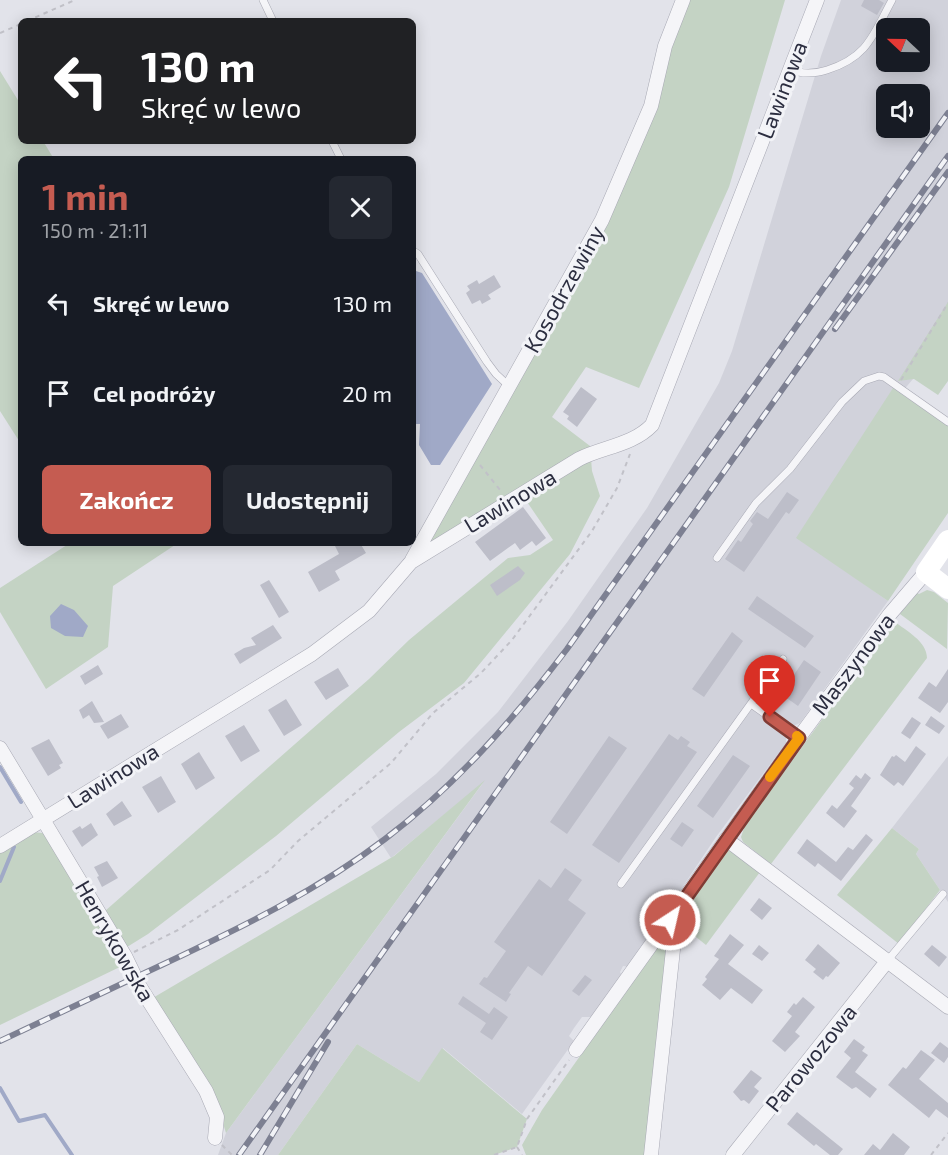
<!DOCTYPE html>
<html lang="pl">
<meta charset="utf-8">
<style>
body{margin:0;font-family:"Exo 2",sans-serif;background:#242831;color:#f1f3f6;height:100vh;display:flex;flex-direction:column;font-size:22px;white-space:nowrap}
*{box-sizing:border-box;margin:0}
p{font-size:20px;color:#9ea1a6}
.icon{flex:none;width:33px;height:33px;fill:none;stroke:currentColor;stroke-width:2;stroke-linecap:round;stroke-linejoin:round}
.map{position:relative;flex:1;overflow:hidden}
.side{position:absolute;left:18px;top:156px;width:398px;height:390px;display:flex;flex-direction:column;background:#171b24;border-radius:9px;box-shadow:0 3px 15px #0003}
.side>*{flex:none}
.guide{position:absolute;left:18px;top:18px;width:398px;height:126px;border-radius:9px;box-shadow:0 3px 15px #0003;background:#202124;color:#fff;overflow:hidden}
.needle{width:39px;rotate:292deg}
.fabs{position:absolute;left:876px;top:18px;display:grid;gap:12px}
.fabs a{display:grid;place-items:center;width:54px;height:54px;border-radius:9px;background:#171b24;box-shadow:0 3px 15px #0003;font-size:30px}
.pin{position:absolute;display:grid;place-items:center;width:51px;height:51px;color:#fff;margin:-62px -26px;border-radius:50% 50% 50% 0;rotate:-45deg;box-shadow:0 0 6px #0007}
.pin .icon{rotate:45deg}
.me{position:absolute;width:66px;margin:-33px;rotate:35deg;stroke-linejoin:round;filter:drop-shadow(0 0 4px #0008)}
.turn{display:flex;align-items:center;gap:21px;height:126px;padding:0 24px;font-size:27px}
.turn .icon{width:78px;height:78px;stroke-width:2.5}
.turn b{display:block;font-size:42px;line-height:51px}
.round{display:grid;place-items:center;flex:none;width:63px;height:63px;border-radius:9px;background:#242831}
.summary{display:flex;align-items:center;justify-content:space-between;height:102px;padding:0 24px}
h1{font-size:36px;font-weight:700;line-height:45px;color:#c55c51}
.button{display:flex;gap:12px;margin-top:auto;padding:12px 24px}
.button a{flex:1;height:69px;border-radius:9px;background:#c55c51;color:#fff;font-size:24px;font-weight:700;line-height:69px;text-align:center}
.button a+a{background:#242831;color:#f1f3f6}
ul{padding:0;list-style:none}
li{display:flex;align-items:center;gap:18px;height:90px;padding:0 24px}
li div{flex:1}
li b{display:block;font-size:22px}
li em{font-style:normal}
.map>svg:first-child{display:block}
</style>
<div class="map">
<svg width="948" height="1155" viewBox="0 0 948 1155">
<rect width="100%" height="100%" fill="#e2e3ea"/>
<!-- built -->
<path fill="#d1d2db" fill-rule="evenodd" d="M841,0H948V322L913,379L890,406L800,539L888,601L800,723L793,726L786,736V743L716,837L629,967L623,966L620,972L622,976L593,1017H582L574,1028L569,1036L574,1041L522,1114L443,1048L419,1082L357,1044L278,1155H218L226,1133L483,783L391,858L371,827L436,774L498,712L568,621L647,508L719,383L732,351L821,56ZM886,28H920V62H886ZM886,94H920V128H886Z
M948,756V902L916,854L919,849L892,828Z"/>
<!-- green -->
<path fill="#c4d3c4" d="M683,0H785L729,187L639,388L586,367L552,417L590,446L592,471L600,496L570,554L464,683L399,732L276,836L148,934L119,952L126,964L0,1025V852C14,843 31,826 47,835L105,911L369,679L409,640L508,558L530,555L553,540L521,493L411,562L602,220Z
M0,71L21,105V141H43L54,159H21V444L0,411Z
M948,302V381L938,395L914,379L898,381Z
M893,388L948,426V513L888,601L796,538Z
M70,543H178L113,586L108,647L46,689L0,612V588Z
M927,590L934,592L948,603L947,649L900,614L901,610L915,592L919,594Z
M894,621C906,631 927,641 927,658L771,864L743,842L741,837L745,825Z
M485,780L226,1133L217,1104L151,999L394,856Z
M892,828L919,849L916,854L940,890L899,944L837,895Z
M726,850L736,853L760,872L706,945L681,925L680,915L683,908Z
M663,938H666L670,941L646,1155H526L522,1145L542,1110Z
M357,1044L419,1082L442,1048L527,1119L517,1147L494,1155H278Z"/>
<!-- water -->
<path fill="#a0a9c7" d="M413,270L422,273L492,384L440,465H431L419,445L420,424H413Z
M61,604L74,610L88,626L83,637L65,636L51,628L50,616Z"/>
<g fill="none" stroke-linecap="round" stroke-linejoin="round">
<!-- stream -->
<path stroke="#a0a9c7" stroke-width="4" d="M0,767L21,802
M0,881L14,847
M0,1088L19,1121L45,1115L72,1155"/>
</g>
<!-- building -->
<path fill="#bdbec9" d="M864,0H879L884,3L877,15L861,6Z
M494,275L501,287L488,295L491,299L482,304L480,300L472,304L466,293L470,290L467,286L477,280L479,284Z
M581,387L597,399L577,427L567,419L569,416L563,412Z
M787,492L799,500L789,514L786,512L744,572L725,559L738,540L741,542L753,524L750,521L757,512L768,519Z
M523,507L546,538L536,546L532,541L520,550L515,543L490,561L475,542Z
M341,543H360L366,553L335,571L340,580L319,592L308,572L339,554L335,546Z
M518,566L525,573L520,580L497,596L490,585Z
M269,580L289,612L279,618L260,585Z
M757,596L814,636L805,648L748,609Z
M273,625L282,638L240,664L234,654L244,648L256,645L251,638Z
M732,632L743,641L704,697L692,689Z
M804,660L821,672L798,706L781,694Z
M98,665L103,674L85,685L80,676Z
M338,668L349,686L326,700L314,682Z
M948,669V702L940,713L918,698L929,682L936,687Z
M286,699L302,725L284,736L268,710Z
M92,701L104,722L94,723L89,715L83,719L79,710Z
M121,714L129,727L108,739L100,726Z
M931,716L945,726L939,734L925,725Z
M912,717L921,723L910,739L901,733Z
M244,725L260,751L241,762L225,736Z
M669,734L678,740L681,736L690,742L687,746L697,752L619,863L592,845Z
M609,736L627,748L567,834L550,822Z
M49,739L63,763L59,765L61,768L48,776L31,748Z
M916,746L926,754L903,786L898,782L894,786L880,775L892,756L894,757L896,755L905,762Z
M199,752L215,778L196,790L181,764Z
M733,755L750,766L713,818L697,806Z
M865,773L871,778L851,806L857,811L844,828L826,813L832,805L837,809L854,788L849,784L856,775L861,779Z
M161,776L176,802L158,813L142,787Z
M122,801L132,816L114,826L106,814Z
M682,822L694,830L682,847L670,839Z
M91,823L98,835L82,847L72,831L80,826L82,829Z
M866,834L873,840L841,881L818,863L815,867L797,853L807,839L836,862L848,847L853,850Z
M107,861L118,878L102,887L97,877L99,876L94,867Z
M565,868L582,880L568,900L586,913L542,976L528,966L509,993L511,994L506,1002L479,984L484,977L487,978L506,951L494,942L539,879L551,888Z
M759,898L772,908L762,920L750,910Z
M730,934L744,945L728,964L763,990L752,1004L731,988L720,1000L702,985L707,979L705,977L719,959L714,956Z
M818,944L840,963L828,977L826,976L823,980L813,972L816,969L805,960Z
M759,945L769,953L762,961L752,954Z
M932,945L947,957L939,967L924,954Z
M585,975L592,980L579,996L572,991Z
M463,996L489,1014L494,1007L508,1017L492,1040L480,1032L486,1023L458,1004Z
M803,997L815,1007L795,1032L800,1036L785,1052L772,1041L792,1016L787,1012L794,1003L796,1005Z
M854,1039L865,1047L862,1051L868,1055L855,1072L877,1089L870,1098L856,1087L852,1089L836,1077L851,1058L844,1052Z
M940,1042L948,1048V1057L944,1063L931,1053Z
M921,1050L935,1060L919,1079L948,1103V1118L936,1109L929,1118L888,1085L903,1067L906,1069Z
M751,1070L762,1078L754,1087L759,1091L749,1104L744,1100L741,1101L733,1092Z
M797,1112L843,1149L838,1155H830L816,1144L814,1146L787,1124Z
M893,1133L910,1147L904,1155H864L873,1144L880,1150Z"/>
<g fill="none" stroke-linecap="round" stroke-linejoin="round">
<defs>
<path id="lane" d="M263,0L273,21
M790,69C802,75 814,74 827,70C868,57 873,35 892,0
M332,141L341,159
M412,250L418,254L487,362L496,374L510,387
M717,558L756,503L790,469L842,402L864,381L879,376L884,377L948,422
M751,704L799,738
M621,884L783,659
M888,960L943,894"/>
<path id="street" d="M412,560L602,220L651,106L665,46L683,0
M0,748L125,956L140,987L206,1091L217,1117L215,1138
M726,839L948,1007
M0,846L312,654L369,611L411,562L579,459C603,447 633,445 652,425L817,0
M576,1050L803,732L890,614L926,572
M651,1155L675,931L670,920
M733,1155L888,960"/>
</defs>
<!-- lane casing -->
<use href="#lane" stroke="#a8a9b4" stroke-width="8"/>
<!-- street casing -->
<use href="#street" stroke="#a8a9b4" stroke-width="15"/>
<!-- path -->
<path stroke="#c1c1c8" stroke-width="2" stroke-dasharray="4.5 4.5" stroke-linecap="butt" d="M27,21L75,0
M0,33L21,24
M901,380L948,303
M480,465L501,491
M134,952L178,930L270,870L298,841L391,763L433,713L481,673L512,640L592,531L617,488L630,454
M222,1145L232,1155
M517,1147L522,1155
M494,1155L517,1147L527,1119L569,1060
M931,1155L948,1133"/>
<!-- lane -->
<use href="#lane" stroke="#f5f5f8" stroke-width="7"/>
<!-- street -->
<use href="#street" stroke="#f5f5f8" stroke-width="14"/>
<!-- secondary -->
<path stroke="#fff" stroke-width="20" d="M948,540L926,572L948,589"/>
<defs>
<path id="rail" d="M835,329L948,172
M0,1041C56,1015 112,988 168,962C244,926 318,890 385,839C456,785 513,720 567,649L948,113
M239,1155L948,156
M260,1155L328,1042"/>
</defs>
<!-- rail casing -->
<use href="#rail" stroke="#7d8092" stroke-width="6"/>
<!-- rail -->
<use href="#rail" stroke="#f2f3f7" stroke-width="4" stroke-dasharray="11" stroke-linecap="butt"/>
</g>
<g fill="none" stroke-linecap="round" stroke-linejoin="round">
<defs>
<path id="route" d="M670,920L799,738L770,717"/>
</defs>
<!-- route casing -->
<use href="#route" stroke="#803c35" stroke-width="15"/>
<!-- route -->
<use href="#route" stroke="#c55c51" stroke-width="10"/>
<!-- slow -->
<path stroke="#f59e0b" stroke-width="10" d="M770,777L799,738L797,736"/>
</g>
<g text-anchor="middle" stroke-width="6" stroke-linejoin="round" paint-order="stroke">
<!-- street labels -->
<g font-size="22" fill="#2c2e40" stroke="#f2f3f7">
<text transform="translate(782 90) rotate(-69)" y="8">Lawinowa</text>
<text transform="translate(564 289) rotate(-61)" y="8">Kosodrzewiny</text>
<text transform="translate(510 501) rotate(-31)" y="8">Lawinowa</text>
<text transform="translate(853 664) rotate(-53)" y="8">Maszynowa</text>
<text transform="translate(113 776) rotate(-32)" y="8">Lawinowa</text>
<text transform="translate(115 941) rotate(60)" y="8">Henrykowska</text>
<text transform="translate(811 1058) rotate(-51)" y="8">Parowozowa</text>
</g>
</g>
</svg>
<div class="fabs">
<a><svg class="needle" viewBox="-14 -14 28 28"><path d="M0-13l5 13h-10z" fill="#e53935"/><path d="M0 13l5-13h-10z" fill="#9ea1a6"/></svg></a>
<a><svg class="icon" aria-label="sound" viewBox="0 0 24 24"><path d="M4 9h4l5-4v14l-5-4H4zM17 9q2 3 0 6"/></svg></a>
</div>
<div class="pin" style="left:770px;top:717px;background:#d93025"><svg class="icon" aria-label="arrive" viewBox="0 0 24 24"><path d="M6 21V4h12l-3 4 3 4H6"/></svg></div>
<svg class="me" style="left:670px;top:920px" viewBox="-20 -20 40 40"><circle r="17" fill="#c55c51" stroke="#fff" stroke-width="3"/><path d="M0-11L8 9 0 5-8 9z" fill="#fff"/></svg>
<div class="guide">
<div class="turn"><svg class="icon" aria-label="left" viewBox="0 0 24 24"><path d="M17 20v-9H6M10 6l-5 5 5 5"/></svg><div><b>130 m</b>Skręć w lewo</div></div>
</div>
<section class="side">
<div class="summary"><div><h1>1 min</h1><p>150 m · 21:11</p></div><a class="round"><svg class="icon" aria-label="close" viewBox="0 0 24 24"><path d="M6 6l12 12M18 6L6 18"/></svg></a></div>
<ul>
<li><svg class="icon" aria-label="left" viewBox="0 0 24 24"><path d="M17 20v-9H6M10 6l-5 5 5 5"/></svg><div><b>Skręć w lewo</b></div><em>130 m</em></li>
<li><svg class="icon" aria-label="arrive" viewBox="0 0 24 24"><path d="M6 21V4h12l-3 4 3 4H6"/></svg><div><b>Cel podróży</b></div><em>20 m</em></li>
</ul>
<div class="button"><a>Zakończ</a><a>Udostępnij</a></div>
</section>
</div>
